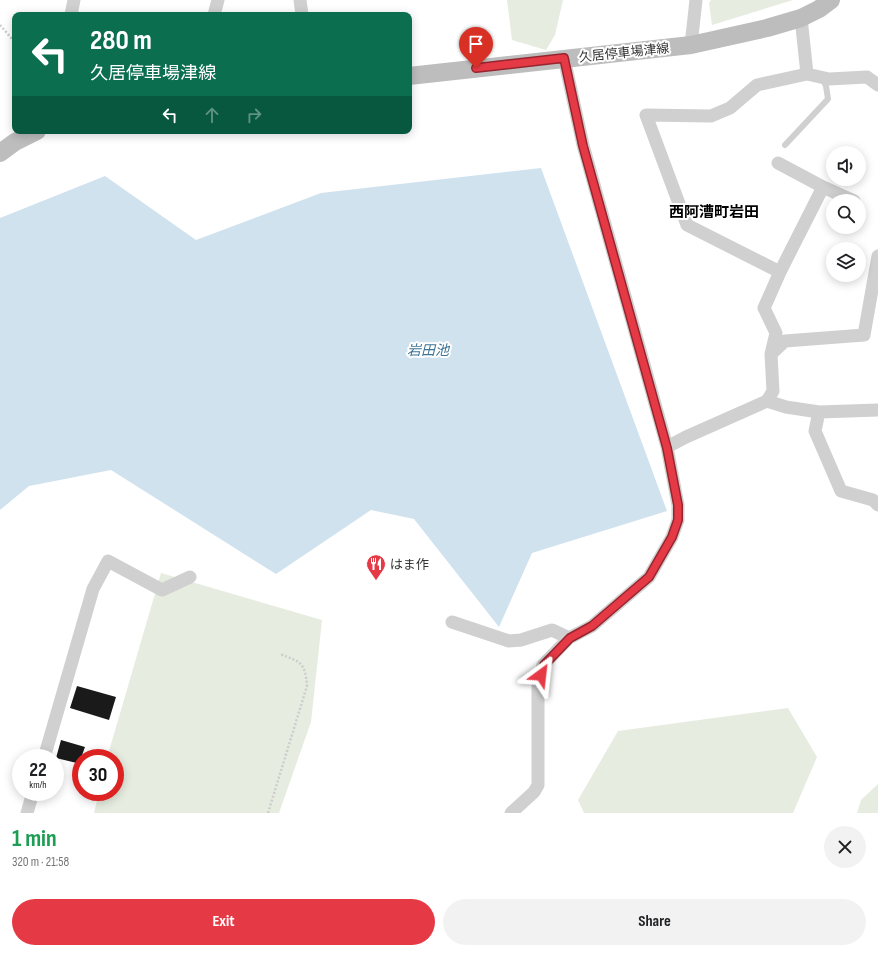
<!DOCTYPE html>
<meta charset="utf-8">
<style>
body{margin:0;font-family:"Sofia Sans Condensed","Noto Sans JP",sans-serif;background:#f2f2f2;color:#202124;height:100vh;display:flex;flex-direction:column;font-size:15px;white-space:nowrap}
*{box-sizing:border-box;margin:0}
p{font-size:13px;color:#757577}
.icon{flex:none;width:22px;height:22px;fill:none;stroke:currentColor;stroke-width:2;stroke-linecap:round;stroke-linejoin:round}
.map{position:relative;height:813px;overflow:hidden}
.drawer{display:flex;flex-direction:column;background:#fff;flex:1}
.drawer>*{flex:none}
.hud{position:absolute;left:12px;top:12px;width:400px;height:122px;border-radius:8px;box-shadow:0 2px 10px #0003;background:#0b6e4f;color:#fff;overflow:hidden}
.controls{position:absolute;left:826px;top:146px;display:grid;gap:8px}
.controls a{display:grid;place-items:center;width:40px;height:40px;border-radius:50%;background:#fff;box-shadow:0 2px 10px #0003;font-size:20px}
.speed{position:absolute;left:12px;top:749px;display:flex;gap:8px;font-size:20px;font-weight:700;text-align:center}
.speed>*{display:grid;place-content:center;width:52px;height:52px;border-radius:50%;background:#fff;box-shadow:0 2px 10px #0003;line-height:1}
.speed small{font-size:10px;font-weight:400}
.speed .limit{border:6px solid #d22;background:#fff;color:#111}
.pin{position:absolute;display:grid;place-items:center;width:34px;height:34px;color:#fff;margin:-41px -17px;border-radius:50% 50% 50% 0;rotate:-45deg;box-shadow:0 0 4px #0007}
.pin .icon{rotate:45deg}
.me{position:absolute;width:44px;margin:-22px;rotate:30deg;stroke-linejoin:round;filter:drop-shadow(0 0 3px #0008)}
.turn{display:flex;align-items:center;gap:14px;height:84px;padding:0 12px;font-size:18px}
.turn .icon{width:52px;height:52px;stroke-width:2.5}
.turn b{display:block;font-size:28px;line-height:34px}
.lanes{display:flex;align-items:center;height:38px;padding:0 12px;background:#0003;justify-content:center;gap:20px;direction:ltr}
.lanes .off{opacity:.35}
.round{display:grid;place-items:center;flex:none;width:42px;height:42px;border-radius:21px;background:#f2f2f2}
.headline{display:flex;align-items:center;justify-content:space-between;height:68px;padding:0 12px}
h1{font-size:24px;font-weight:700;line-height:30px;color:#1e9e55}
.primary-button{display:flex;gap:8px;margin-top:auto;padding:8px 12px}
.primary-button a{flex:1;height:46px;border-radius:24px;background:#e63946;color:#fff;font-size:16px;font-weight:700;line-height:46px;text-align:center}
.primary-button a+a{background:#f2f2f2;color:#202124}
.map>svg:first-child{display:block}
</style>
<div class="map">
<svg width="878" height="813" viewBox="0 0 878 813">
<rect width="100%" height="100%" fill="#fff"/>
<!-- green -->
<path fill="#e6ecdf" d="M507,0H563L555,35L546,50L512,40Z
M711,0H793L712,25L709,3Z
M161,573L322,620L311,722L279,813H94L99,792H115V758H107Z
M788,708L817,757L793,813H584L578,800L618,731Z
M878,784V813H857L861,800Z"/>
<!-- water -->
<path fill="#cfe2ee" d="M541,168L667,511L532,553L499,627L414,519L371,510L276,574L111,470L29,486L0,510V218L105,176L196,240L321,193Z"/>
<!-- building -->
<path fill="#1a1a1a" d="M77,686L116,697L109,720L70,708Z
M61,740L85,747L81,758V764L56,758Z"/>
<g fill="none" stroke-linecap="round" stroke-linejoin="round">
<!-- path -->
<path stroke="#cdcdcd" stroke-width="2.5" stroke-dasharray="2 2" stroke-linecap="butt" d="M0,25L13,40L15,47
M268,813L307,686C305,662 301,662 280,654"/>
<!-- service -->
<path stroke="#d0d0d0" stroke-width="6" d="M785,145L828,99L826,86L823,79"/>
<!-- minor -->
<path stroke="#d0d0d0" stroke-width="13" d="M300,0L302,15
M71,15L74,0
M214,15L218,0
M801,18L807,74L829,79L867,77L878,85
M691,45L696,0
M778,163L823,187
M780,272L687,225L646,115L711,116L730,108L757,85L807,74
M771,354L776,333L764,308L780,272L823,187L854,201
M767,401L786,407L819,412L815,431L841,491L873,500L878,505
M819,412L878,410
M667,447L686,437L767,401L773,391L771,354L785,341L864,335L878,256
M452,622L509,641L521,640L552,630L569,638
M44,758L93,589L108,561L162,590L190,577
M27,813L33,792
M511,813L534,792L538,785V684L543,665L569,638L592,626L649,577L672,537L678,520V505L667,447L583,145L564,58"/>
<!-- secondary -->
<path stroke="#bdbdbd" stroke-width="18" d="M409,76L691,45L767,28L801,18L819,9L831,0
M0,153L15,142L37,131"/>
</g>
<g fill="none" stroke-linecap="round" stroke-linejoin="round">
<defs>
<path id="route" d="M476,68L564,58L583,146L667,448L678,505V520L672,537L649,577L592,626L570,638L544,665L541,675"/>
</defs>
<!-- route casing -->
<use href="#route" stroke="#96252e" stroke-width="10"/>
<!-- route -->
<use href="#route" stroke="#e63946" stroke-width="7"/>
</g>
<!-- icons -->
<defs>
<symbol id="restaurant-pin" viewBox="-11 -11 22 30"><path d="M0 17L-7.5 6A9.5 9.5 0 1 1 7.5 6Z" fill="#e63946" stroke="#fff"/><path d="M-5-6h1v4h1v-4h1v4h1v-4h1v5L-1.5 .5V6h-2V.5L-5-1ZM5-6V6H3V1.5H1.5Q1.5-4 5-6Z" fill="#fff"/></symbol>
</defs>
<g fill-rule="evenodd">
<use href="#restaurant-pin" x="365" y="553" width="22" height="30"/>
</g>
<g text-anchor="middle" stroke-width="4" stroke-linejoin="round" paint-order="stroke">
<!-- street labels -->
<g font-size="13" fill="#333" stroke="#fff">
<text transform="translate(624 52) rotate(-6)" y="5">久居停車場津線</text>
</g>
<!-- poi labels -->
<g font-size="13" fill="#333" stroke="#fff" text-anchor="start">
<text x="390" y="569">はま作</text>
</g>
<!-- water labels -->
<g font-size="14" font-style="italic" fill="#3f7597" stroke="#fff">
<text x="428" y="355">岩田池</text>
</g>
<!-- quarter labels -->
<g font-size="15" font-weight="bold" fill="#000" stroke="#fff">
<text x="714" y="217">西阿漕町岩田</text>
</g>
</g>
</svg>
<div class="controls">
<a><svg class="icon" aria-label="sound" viewBox="0 0 24 24"><path d="M4 9h4l5-4v14l-5-4H4zM17 9q2 3 0 6"/></svg></a>
<a><svg class="icon" aria-label="search" viewBox="0 0 24 24"><circle cx="10" cy="10" r="6"/><path d="M15 15l6 6"/></svg></a>
<a><svg class="icon" aria-label="layers" viewBox="0 0 24 24"><path d="M12 4l9 5-9 5-9-5zM3 14l9 5 9-5"/></svg></a>
</div>
<div class="speed"><div>22<small>km/h</small></div><div class="limit">30</div></div>
<div class="pin" style="left:476px;top:68px;background:#d93025"><svg class="icon" aria-label="arrive" viewBox="0 0 24 24"><path d="M6 21V4h12l-3 4 3 4H6"/></svg></div>
<svg class="me" style="left:541px;top:675px" viewBox="-20 -20 40 40"><path d="M0-17L14 15 0 8-14 15z" fill="#e63946" stroke="#fff" stroke-width="4"/></svg>
<div class="hud">
<div class="turn"><svg class="icon" aria-label="left" viewBox="0 0 24 24"><path d="M17 20v-9H6M10 6l-5 5 5 5"/></svg><div><b>280 m</b>久居停車場津線</div></div>
<div class="lanes"><svg class="icon" aria-label="left" viewBox="0 0 24 24"><path d="M17 20v-9H6M10 6l-5 5 5 5"/></svg><svg class="icon off" aria-label="ahead" viewBox="0 0 24 24"><path d="M12 20V5M6 11l6-6 6 6"/></svg><svg class="icon off" aria-label="right" viewBox="0 0 24 24"><path d="M7 20v-9h11M14 6l5 5-5 5"/></svg></div>
</div>
</div>
<section class="drawer">
<div class="headline"><div><h1>1 min</h1><p>320 m · 21:58</p></div><a class="round"><svg class="icon" aria-label="close" viewBox="0 0 24 24"><path d="M6 6l12 12M18 6L6 18"/></svg></a></div>
<div class="primary-button"><a>Exit</a><a>Share</a></div>
</section>
